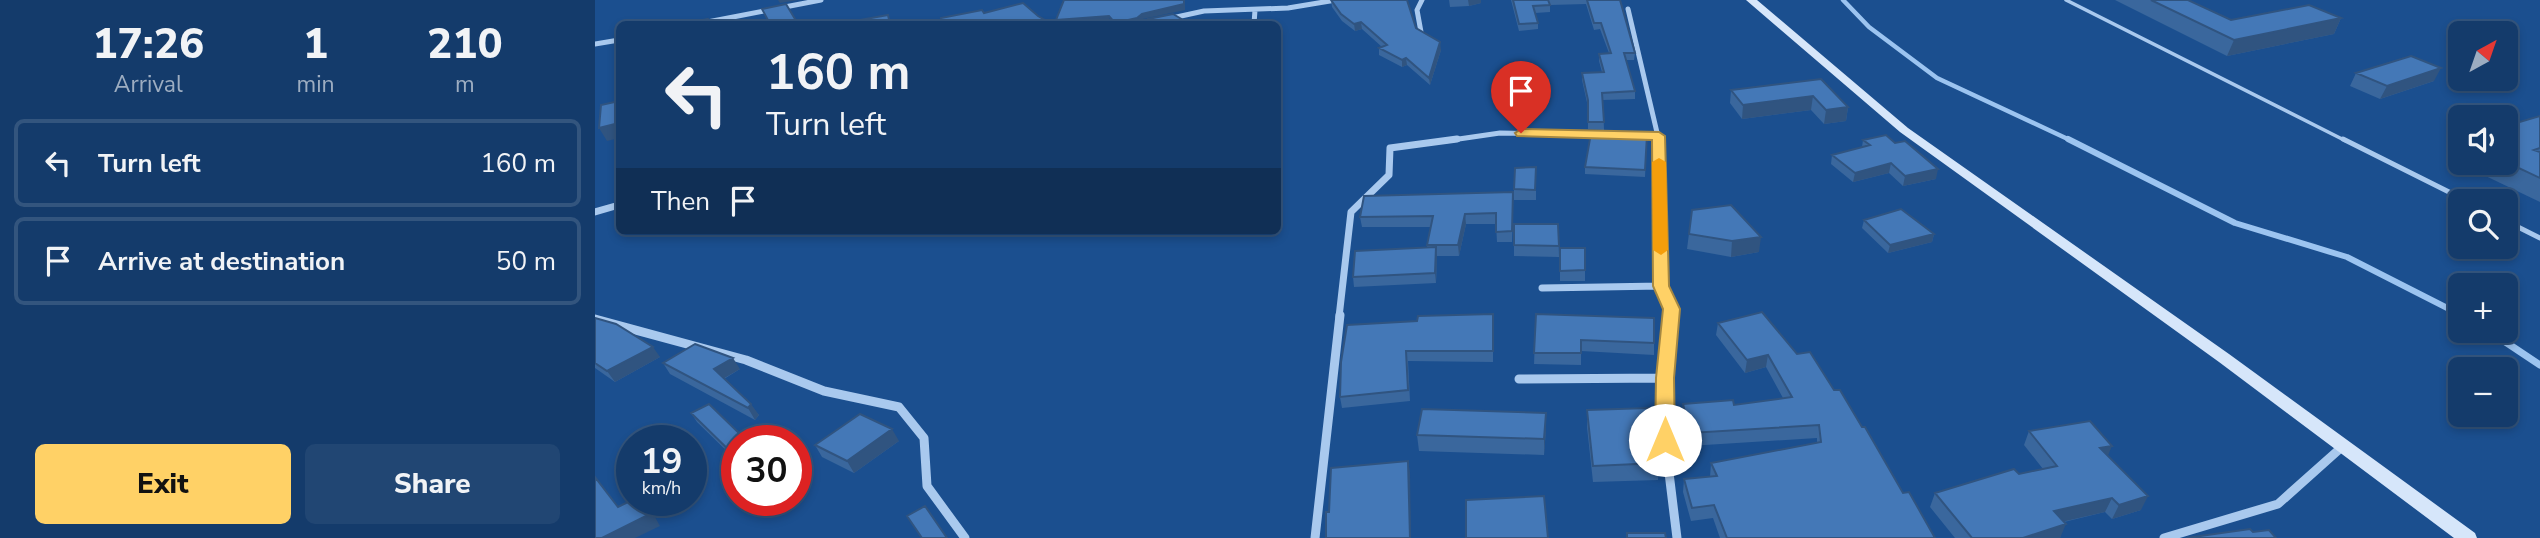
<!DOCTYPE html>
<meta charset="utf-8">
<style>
body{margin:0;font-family:"Nunito Sans",sans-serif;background:#214673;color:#f1f3f6;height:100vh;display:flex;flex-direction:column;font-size:26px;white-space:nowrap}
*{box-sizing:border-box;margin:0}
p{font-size:23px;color:#9dadc1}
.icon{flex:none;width:38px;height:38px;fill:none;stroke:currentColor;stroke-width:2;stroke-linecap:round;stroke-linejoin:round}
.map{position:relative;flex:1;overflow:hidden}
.drawer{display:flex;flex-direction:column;background:#143b6b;width:595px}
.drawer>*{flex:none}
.top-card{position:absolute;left:21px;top:21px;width:665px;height:214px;border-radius:10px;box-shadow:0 4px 10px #0003,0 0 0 2px #33557e;background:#143b6b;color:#f1f3f6;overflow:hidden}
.needle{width:46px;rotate:40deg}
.fabs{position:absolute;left:1853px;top:21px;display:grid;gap:14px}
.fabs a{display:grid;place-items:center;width:70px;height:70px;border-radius:10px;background:#143b6b;box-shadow:0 4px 10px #0003,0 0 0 2px #33557e;font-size:35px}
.speed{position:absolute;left:21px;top:425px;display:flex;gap:14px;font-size:35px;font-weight:700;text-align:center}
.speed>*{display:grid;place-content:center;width:91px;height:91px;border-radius:50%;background:#143b6b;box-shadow:0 4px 10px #0003,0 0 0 2px #33557e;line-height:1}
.speed small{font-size:18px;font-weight:400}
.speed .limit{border:10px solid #d22;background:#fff;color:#111}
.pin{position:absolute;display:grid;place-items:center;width:60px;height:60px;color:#fff;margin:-72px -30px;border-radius:50% 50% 50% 0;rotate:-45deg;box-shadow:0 0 7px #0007}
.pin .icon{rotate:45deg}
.me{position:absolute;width:77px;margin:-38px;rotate:0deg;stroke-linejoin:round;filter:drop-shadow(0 0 5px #0008)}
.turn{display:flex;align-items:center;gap:24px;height:147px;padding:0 35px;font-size:32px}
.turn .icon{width:91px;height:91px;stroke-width:2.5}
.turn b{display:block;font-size:49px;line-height:60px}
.then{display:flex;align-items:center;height:66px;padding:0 35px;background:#0003;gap:14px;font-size:26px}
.eta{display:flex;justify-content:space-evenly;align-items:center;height:119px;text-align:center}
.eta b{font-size:42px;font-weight:800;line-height:49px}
.cta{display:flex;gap:14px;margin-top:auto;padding:14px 35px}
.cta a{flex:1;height:80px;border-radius:10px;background:#ffd166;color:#111;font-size:28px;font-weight:800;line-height:80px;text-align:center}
.cta a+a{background:#214673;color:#f1f3f6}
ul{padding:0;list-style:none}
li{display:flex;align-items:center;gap:21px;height:88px;margin:0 14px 10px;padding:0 21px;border:4px solid #33557e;border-radius:10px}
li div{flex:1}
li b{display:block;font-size:26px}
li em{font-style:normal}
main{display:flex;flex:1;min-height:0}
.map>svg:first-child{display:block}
</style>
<main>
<section class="drawer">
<div class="eta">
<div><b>17:26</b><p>Arrival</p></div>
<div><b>1</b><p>min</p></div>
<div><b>210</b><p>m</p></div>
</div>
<ul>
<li><svg class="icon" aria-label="left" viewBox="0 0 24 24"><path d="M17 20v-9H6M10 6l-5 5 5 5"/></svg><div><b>Turn left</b></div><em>160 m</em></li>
<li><svg class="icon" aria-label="arrive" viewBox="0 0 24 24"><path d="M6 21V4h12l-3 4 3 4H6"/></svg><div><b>Arrive at destination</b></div><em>50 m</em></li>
</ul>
<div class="cta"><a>Exit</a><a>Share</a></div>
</section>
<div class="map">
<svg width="1945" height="538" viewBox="0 0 1945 538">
<rect width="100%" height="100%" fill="#1b4f8f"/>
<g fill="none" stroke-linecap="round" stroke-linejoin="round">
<!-- stream-far2 -->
<path stroke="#9cc4f0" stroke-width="4.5" d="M1248,0L1274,27L1342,78L1477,141"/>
<!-- stream-far1 -->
<path stroke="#9cc4f0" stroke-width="6" d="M1473,139L1640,223L1752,257L1866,315"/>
<!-- stream -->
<path stroke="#9cc4f0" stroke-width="7" d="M1894,331L1945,365"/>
<!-- lane-far1 -->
<path stroke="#a9c9ee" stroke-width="3.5" d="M1471,0L1751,141"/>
<!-- lane -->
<path stroke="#a9c9ee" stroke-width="5" d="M1748,139L1872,201
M1911,221L1945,238"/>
<!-- street-far2 -->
<path stroke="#a9c9ee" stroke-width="5" d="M1033,9L1064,141
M577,18L609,11L693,8L741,0
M102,24L226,0
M659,24L660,10
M826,32L822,10L827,0
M0,44L24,40
M1044,136H1064
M850,141L905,133L1004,135"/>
<!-- street-far1 -->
<path stroke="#a9c9ee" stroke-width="7" d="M1064,139L1066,286L1077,309L1076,317
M0,212L24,205
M947,288L1066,286
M744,317L756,212L794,175L795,148L862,139"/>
<!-- street -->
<path stroke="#a9c9ee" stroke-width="9" d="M1076,315L1070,378V440L1082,538
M0,319L151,360L229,391L304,407L329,438L332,486L370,538
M924,379L1070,378
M720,538L745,315
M1569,538L1683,504L1748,446"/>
<!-- secondary -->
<path fill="#d6e6fa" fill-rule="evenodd" d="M1151,0H1162L1313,128L1634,354L1880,533L1882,538H1859L1624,362L1305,132Z"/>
</g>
<!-- wall -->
<path fill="#3a679d" d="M736,0L821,28L846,50L835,85L812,65L807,67L784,55V48L787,47L767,29L760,31L747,21L737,7Z
M854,0H886V3L874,6L855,7Z
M916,0H1025L1040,53L1039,60H1031L1040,91V99L1008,100L1009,130L993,129V107L987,80V73L1007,72L1004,61V54L1014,53L1005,29L999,30L991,4L955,5V12L940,13L943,23V29L924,31Z
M1520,0H1593L1636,20L1746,18L1739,34L1632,56Z
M1761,73L1839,81L1785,99L1755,86Z
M1226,79L1253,107L1251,121L1229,124L1216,110L1147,119L1135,103L1136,90Z
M1945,116V202L1853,158L1863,140L1866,139V163H1911V126Z
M1052,135L1050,177L990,174V167Z
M1268,140L1341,179L1308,186L1294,173L1258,182L1236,164L1237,155L1267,147Z
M941,167V200H919V189Z
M918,203L917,242H902L901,224H871L864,256H842L841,283L759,287L758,277L832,247L836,227H767L765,217Z
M1097,210L1164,252L1136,257L1092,249Z
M1269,220L1339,234L1337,242L1293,253L1267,228Z
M919,224H963L964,257L919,256Z
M965,248L990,270V281H965Z
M898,314V362L813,361L815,401L747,408L745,397L822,321Z
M941,314L1059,343V355L986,351V365L939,364Z
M0,318L65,357L20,382L0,368Z
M1123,323L1202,354L1239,390L1308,493L1340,538H1125L1118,518L1096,521L1088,492L1089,479L1115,477L1116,463L1222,443V438L1094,446L1087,416L1088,404L1139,405L1188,398L1171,367L1150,373L1121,335Z
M68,363L145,369L129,379L164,415L160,420L75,374Z
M992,410L1064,463L1063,480L998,482L992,427Z
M96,413L147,436L142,441V461L102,422Z
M951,413V429L949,455L824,451L822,435Z
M1434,431L1513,456L1546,510L1517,519L1510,512L1469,522L1465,538H1360L1335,507L1340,493L1448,469L1429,445Z
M304,441L259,473L227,457L220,445Z"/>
<!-- shaded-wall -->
<path fill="#305480" d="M183,0H203L185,3Z
M590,0V10L548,19L544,23L539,24H520V23L547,14Z
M873,0H886V3L874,6Z
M514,16L515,21L476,24H462L461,20Z
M1746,18L1739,34L1632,56L1639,40Z
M766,22L767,29L760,31L759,24Z
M845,42L846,50L835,85L834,78Z
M811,58L812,65L807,67V60Z
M1846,68L1839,81L1785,99L1792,86Z
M1218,96L1216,110L1147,119L1148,105Z
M1253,107L1251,121L1229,124L1231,110Z
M24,123V138L12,141L4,128Z
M1296,163L1294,173L1258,182L1260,173Z
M1343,169L1341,179L1308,186L1310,176Z
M870,214L871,224L864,256L863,245Z
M1339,234L1337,242L1293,253L1295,245Z
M1166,237L1164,252L1136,257L1137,241Z
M841,247L842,257L841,283L840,273Z
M58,347L65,357L20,382L12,371Z
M1173,355L1171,367L1150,373L1152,360Z
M138,358L145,369L126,380L119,369Z
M156,404L164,415L160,420L153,408Z
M951,413V429L949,455V439Z
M297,429L304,441L259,473L252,461Z
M1517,446L1511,460L1505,448Z
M96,460L110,480L96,487Z
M813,461L815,472L816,538H815Z
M1553,496L1546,510L1517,519L1524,505Z
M1517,498L1510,512L1453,525L1459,511Z
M48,500L55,508L65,526L40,538H7Z
M1471,524L1465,538H1428Z"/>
<!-- building -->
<path fill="#4478b7" stroke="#305480" stroke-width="2" d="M469,0H589V4L547,14L542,18L520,23L514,16L461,20Z
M736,0H812L821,28L845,42L834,78L811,58L807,60L784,48L792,45L766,22L759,24L746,14Z
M918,0H953L955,5L938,6L943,23L924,24Z
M992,0H1025L1040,53H1029L1040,91L1007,93L1009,122H993V100L987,73L1009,72L1004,54L1016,53L1006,23H999Z
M1556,0H1593L1636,20L1714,5L1746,18L1639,40Z
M428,3L443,16L457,24H348L346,18L387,10L389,13Z
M191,4L203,24H175L167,9Z
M578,14L595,24H556L553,19Z
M293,15L295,24H248V23Z
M113,19L115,24H99L98,22Z
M314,21L316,24H300Z
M1816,56L1846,68L1792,86L1761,73Z
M1226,79L1253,107L1231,110L1218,96L1148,105L1136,90Z
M24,101V123L4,128L6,105Z
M1945,116V148L1939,150L1945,152V178L1911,162V126Z
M996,133L1052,135L1050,170L990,167Z
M1291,135L1300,143L1310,141L1343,169L1310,176L1296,163L1260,173L1237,155L1275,145L1268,140Z
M941,167L940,190L919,189L920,168Z
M918,192L917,231L901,232V213L870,214L863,245H832L838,216L765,217L769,196Z
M1136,205L1166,237L1137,241L1094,234L1097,210Z
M1306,209L1339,234L1295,245L1269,220Z
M919,224H963L964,246L919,245Z
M841,247L840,273L758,277L760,251Z
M965,248H990V270L965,271Z
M1167,312L1202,354L1215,352L1239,390H1245L1267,427H1270L1308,493L1314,492L1340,538H1132L1119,505L1097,508L1089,479L1122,476L1116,463L1226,442L1224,425L1095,433L1088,404L1138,400L1139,405L1197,397L1173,355L1152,360L1123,323Z
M898,314V351H811L813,390L745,397L746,362L752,325L822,321L823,316Z
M941,314L1059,318V343L986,340V353H939Z
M0,318L21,324L58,347L12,371L0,363Z
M100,344L138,358L119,369L156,404L153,408L68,363Z
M114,404L147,436L157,431L165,441H142V458L96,413Z
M1054,408L1064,463L998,466L992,410Z
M827,409L951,413L949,439L822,435Z
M265,414L297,429L252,461L220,445Z
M1495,421L1517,446L1505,448L1553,496L1524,505L1517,498L1459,511L1471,524L1428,538H1377L1340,493L1419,469L1424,474L1462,466L1434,431Z
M73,426L83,441H49L47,438Z
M96,460L103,471L96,474Z
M813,461L815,538H731V512H734L736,468Z
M0,477L23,507L37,500H48L55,514L7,538H0Z
M949,496L953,538H871V500Z
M330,506L352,538H327L312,516Z
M1655,529L1658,532L1674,530L1681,538H1591Z
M1032,533H1070L1071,538H1032Z"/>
<!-- route -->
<path fill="#ffd166" stroke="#a68842" stroke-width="2" d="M926,129L1064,132L1070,136L1074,286L1085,309L1079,378L1080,440L1077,445H1063L1060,440L1061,378L1068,309L1058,286L1057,140L922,136L920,133Z"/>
<!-- slow -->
<path fill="#f59e0b" d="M1064,158L1071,162L1073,250L1066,255L1058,250L1057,162Z"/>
</svg>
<div class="fabs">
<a><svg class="needle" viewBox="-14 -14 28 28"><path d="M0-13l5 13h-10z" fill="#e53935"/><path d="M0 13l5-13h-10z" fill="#9dadc1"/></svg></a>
<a><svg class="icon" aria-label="sound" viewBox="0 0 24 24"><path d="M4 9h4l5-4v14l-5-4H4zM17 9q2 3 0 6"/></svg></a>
<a><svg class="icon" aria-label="search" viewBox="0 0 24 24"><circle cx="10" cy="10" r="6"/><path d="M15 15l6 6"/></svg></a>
<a>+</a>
<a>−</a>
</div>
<div class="speed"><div>19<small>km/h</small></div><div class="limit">30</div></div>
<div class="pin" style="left:926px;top:133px;background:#d93025"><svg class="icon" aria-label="arrive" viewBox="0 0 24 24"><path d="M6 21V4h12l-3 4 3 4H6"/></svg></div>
<svg class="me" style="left:1070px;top:440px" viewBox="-20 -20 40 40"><circle r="19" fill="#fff"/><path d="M0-13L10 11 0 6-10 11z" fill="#ffd166"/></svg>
<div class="top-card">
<div class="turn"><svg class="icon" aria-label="left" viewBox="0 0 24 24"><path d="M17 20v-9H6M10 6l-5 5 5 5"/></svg><div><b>160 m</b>Turn left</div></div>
<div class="then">Then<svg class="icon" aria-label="arrive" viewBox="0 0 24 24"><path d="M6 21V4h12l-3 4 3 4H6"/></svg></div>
</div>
</div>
</main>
